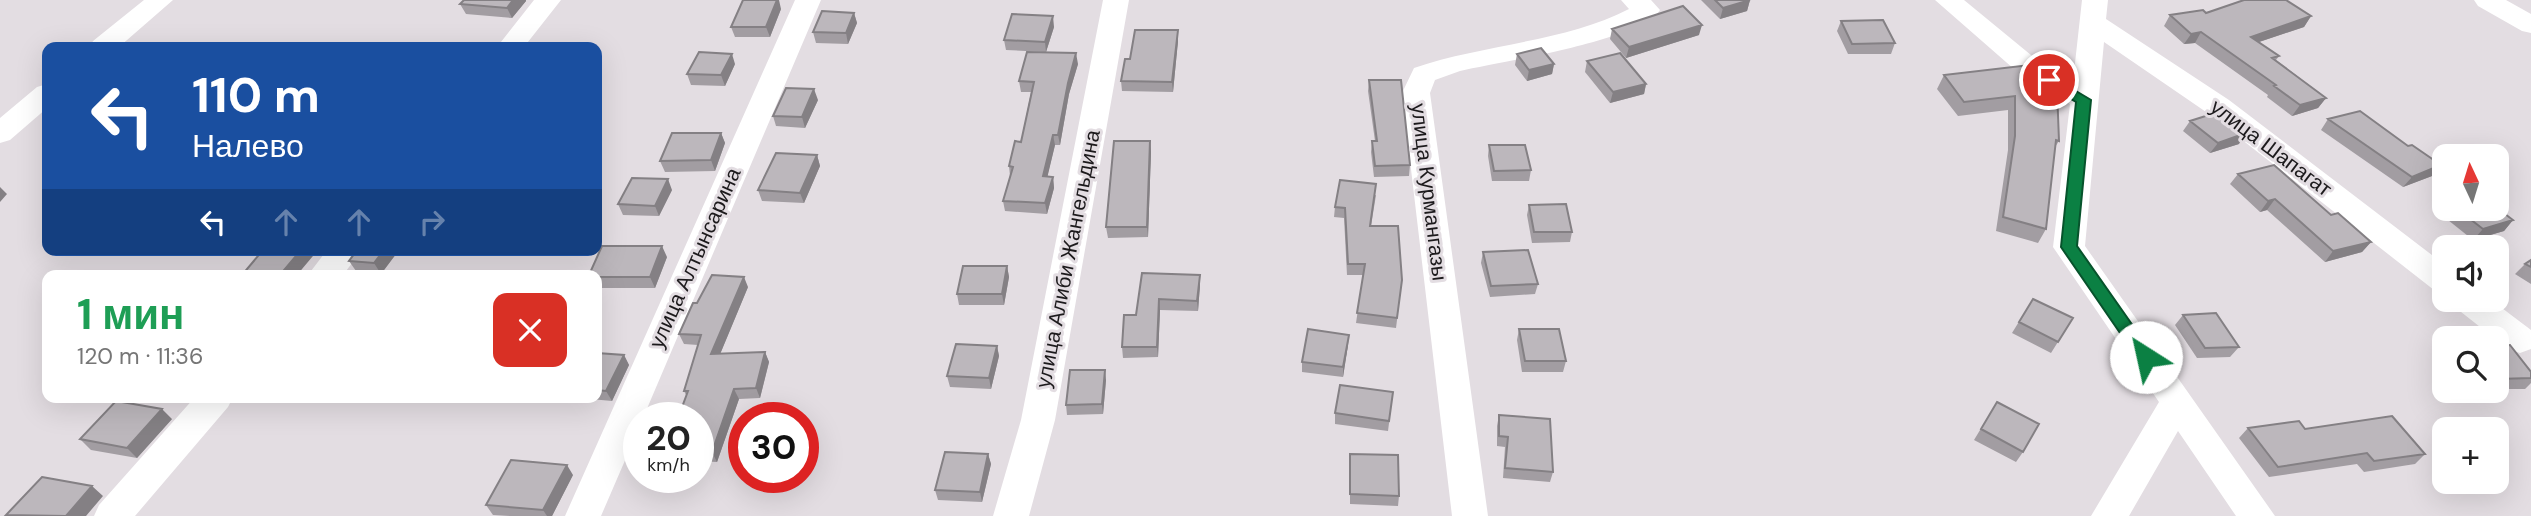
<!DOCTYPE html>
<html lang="ru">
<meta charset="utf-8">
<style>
body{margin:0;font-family:"DM Sans",sans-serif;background:#f6f6f6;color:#222;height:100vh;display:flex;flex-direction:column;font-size:26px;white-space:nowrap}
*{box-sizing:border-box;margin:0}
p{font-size:23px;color:#767676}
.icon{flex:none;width:38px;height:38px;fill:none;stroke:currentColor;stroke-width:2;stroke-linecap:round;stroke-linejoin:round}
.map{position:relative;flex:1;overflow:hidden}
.sheet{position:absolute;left:42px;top:270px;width:560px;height:133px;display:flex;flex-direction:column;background:#fff;border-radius:14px;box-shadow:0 7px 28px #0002}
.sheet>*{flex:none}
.hud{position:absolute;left:42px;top:42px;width:560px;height:214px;border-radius:14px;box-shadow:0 7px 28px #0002;background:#1a4fa0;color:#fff;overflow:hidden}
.needle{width:46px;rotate:356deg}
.buttons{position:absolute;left:2432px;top:144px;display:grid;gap:14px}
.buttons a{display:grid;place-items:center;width:77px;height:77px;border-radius:14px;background:#fff;box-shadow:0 7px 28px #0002;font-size:35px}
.speed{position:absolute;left:623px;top:402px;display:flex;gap:14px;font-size:35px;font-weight:700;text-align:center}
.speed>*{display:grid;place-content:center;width:91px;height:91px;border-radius:50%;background:#fff;box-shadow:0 7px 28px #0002;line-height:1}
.speed small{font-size:18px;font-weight:400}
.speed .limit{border:10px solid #d22;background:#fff;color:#111}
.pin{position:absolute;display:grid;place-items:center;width:60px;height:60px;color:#fff;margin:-30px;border:4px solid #fff;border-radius:50%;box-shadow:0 2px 7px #0007}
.me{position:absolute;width:77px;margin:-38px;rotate:325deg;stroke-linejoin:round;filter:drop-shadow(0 0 5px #0008)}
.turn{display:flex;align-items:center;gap:24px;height:147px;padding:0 35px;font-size:32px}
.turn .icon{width:91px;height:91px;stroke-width:2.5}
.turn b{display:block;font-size:49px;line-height:60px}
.lanes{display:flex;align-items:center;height:66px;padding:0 35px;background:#0003;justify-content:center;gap:35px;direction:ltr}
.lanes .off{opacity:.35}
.round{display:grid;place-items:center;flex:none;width:74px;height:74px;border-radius:14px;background:#f6f6f6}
.head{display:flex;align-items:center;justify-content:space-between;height:119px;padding:0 35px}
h1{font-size:42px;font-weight:700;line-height:52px;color:#1e9e55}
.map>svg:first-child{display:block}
</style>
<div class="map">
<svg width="2531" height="516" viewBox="0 0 2531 516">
<rect width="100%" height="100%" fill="#e3dde2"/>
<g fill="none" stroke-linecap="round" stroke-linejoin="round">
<!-- minor -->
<path fill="#fff" fill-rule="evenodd" d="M144,0H173L119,47H90L93,41Z
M534,0H561L524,47H497Z
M795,0H821L643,418H639V428L601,516H565Z
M1103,0H1129L1055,420L1029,516H993L1021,420Z
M1621,0H1651L1660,10C1639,41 1500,62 1460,71L1435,80L1430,93L1488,516H1452L1402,93L1414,68C1483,44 1566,42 1629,9Z
M1935,0H1964L2042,64L2073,81L2082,0H2108L2106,19L2229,100L2445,265V294L2434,290L2209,114L2104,42L2085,246L2275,516H2236L2178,431L2129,516H2091L2159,402L2053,247L2070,104L2022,76Z
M2474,0H2506L2531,14V33L2522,31L2478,6Z
M47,84V108L10,140L0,143V118L37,87Z
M327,250H362L343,275H308Z
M2451,299H2490L2531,330V349L2520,353L2508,349L2456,308Z
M195,397H233L228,407L135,516H94L99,505Z"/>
</g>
<!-- wall -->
<path fill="#a29da2" d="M464,0H526V1L512,18L466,14L460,4Z
M1701,0H1750L1747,11L1720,19Z
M781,9L770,37H735L731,27Z
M854,13L857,23L848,44L816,43L813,32Z
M2206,13L2311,16L2304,27L2259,42L2279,56L2276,60L2326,98L2318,108L2292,116L2267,97L2268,95L2195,43L2184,44L2164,26L2170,15Z
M1841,21L1895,43L1891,54H1848L1837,31Z
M1054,27L1046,52L1006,50L1004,40Z
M1612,29L1699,35L1626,58L1610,39Z
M1178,30V41L1173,92L1122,91L1121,81L1130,59Z
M1517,54L1554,64L1552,74L1527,81L1515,65Z
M1587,61L1646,84L1644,94L1610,103L1585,72Z
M735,64L725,86L691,85L687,74Z
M1078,64L1069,94L1060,145H1055L1047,177H1053L1054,188L1047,214L1005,211L1003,201L1010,176L1009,166L1021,142L1031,92H1021L1019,81Z
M2030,65L2059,141L2055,147L2046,229L2038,243L1996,231L2008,150V110L1958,116L1937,89L1944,75Z
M1369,80L1410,165L1409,176L1374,177L1371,152L1372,141H1375L1368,91Z
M818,100L805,128L776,126L773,116Z
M2328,119L2408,146L2441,165L2432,176L2403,187L2321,130Z
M2190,121L2239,144L2210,153L2183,131Z
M721,133L725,143L715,171L665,172L660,161Z
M1150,141L1151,152L1148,237L1108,238L1106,227Z
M1489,145L1531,170L1529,181H1492L1488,156Z
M817,155L820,166L804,203L762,201L758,190Z
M2238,174L2331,215L2371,242L2362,252L2325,262L2267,210L2260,212L2230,184Z
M672,190L659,216L623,215L618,204Z
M1376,195L1371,226L1402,280L1396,328L1356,323L1363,275H1347L1344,218L1334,217L1335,207Z
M1529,205L1572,232L1570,242L1532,243L1527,215Z
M2457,209L2513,220L2504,231L2473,240L2448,220Z
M399,250L381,274L356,271L349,261Z
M1483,252L1538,284L1535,294L1490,297L1481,263Z
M667,257L655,288H597V275Z
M2531,260V284L2515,274L2525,264Z
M1007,266L1009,277L1004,305H959L957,294Z
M1142,273L1200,285L1198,311L1160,310L1158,357L1123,358L1122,347L1136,315Z
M748,287L720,354L765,352L769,362L760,398L739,399L717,462L698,461V418L684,391L698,345L684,344L679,334L697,303Z
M2033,299L2073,318L2051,353L2012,333Z
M2183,315L2239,347L2230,357L2197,358L2175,325Z
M1519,329L1566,361L1563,372H1522L1517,340Z
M1348,345L1343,377L1302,372V362Z
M997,346L999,356L991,389L950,387L947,376Z
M2497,346L2531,372V383L2525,389H2497Z
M597,353L624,355L629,365L612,401L569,397H597Z
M2445,353V362L2441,357Z
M1106,380L1103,414L1067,415L1066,405Z
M1393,392L1388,431L1335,424V413Z
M1997,402L2023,452L2016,462L1974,440Z
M1499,415L1553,472L1550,482L1503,478L1505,447L1497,446V426Z
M172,419L137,458L91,450L80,439Z
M2248,428L2305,429L2425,454L2415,464L2364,472L2357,464L2269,477L2239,438Z
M988,454L991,464L982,502L938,500L935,490Z
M1350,454L1399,496L1398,506L1350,504Z
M573,475L552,516H510L493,515L486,505Z"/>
<!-- shaded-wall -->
<path fill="#848084" d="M513,0H526V1L512,18L507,8Z
M777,0H779L781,9L770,37L766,27Z
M1750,0L1747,11L1720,19L1723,8Z
M854,13L857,23L848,44L846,33Z
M1053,16L1054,27L1046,52L1045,42Z
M2311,16L2304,27L2244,47L2251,37Z
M1702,25L1699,35L1626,58L1629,47Z
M1178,30V41L1173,92L1172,82Z
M2201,32L2195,43L2184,44L2191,34Z
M1076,53L1078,64L1069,94L1060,145L1058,135L1068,83Z
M732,54L735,64L725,86L721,75Z
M1554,64L1552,74L1527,81L1529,70Z
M1646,84L1644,94L1610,103L1613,92Z
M814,89L818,100L805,128L802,117Z
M2326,98L2318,108L2292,116L2300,105Z
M721,133L725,143L715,171L711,160Z
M2246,133L2239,144L2210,153L2218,143Z
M1053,135L1055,145L1045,187L1043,176Z
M1150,141L1151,152L1148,237L1147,227Z
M817,155L820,166L804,203L800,193Z
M2441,165L2432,176L2403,187L2412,177Z
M1053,177L1054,188L1047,214L1045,203Z
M668,179L672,190L659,216L655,206Z
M0,187L7,194L0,202Z
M2275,199L2267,210L2260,212L2268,201Z
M2513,220L2504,231L2473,240L2483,229Z
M2371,242L2362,252L2325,262L2333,251Z
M662,246L667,257L655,288L650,277Z
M301,250H318L297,275H280Z
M384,250H399L381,274L374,263Z
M1007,266L1009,277L1004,305L1002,294Z
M1200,275V285L1198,311L1197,301Z
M744,277L748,287L716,364L711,354Z
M1159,299L1160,310L1158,357L1157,347Z
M1349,335L1348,345L1343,377V367Z
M997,346L999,356L991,389L989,378Z
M765,352L769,362L760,398L756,388Z
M624,355L629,365L612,401L606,391Z
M1105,370L1106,380L1103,414L1102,404Z
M734,389L739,399L717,462L712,452Z
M162,409L172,419L137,458L127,448Z
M988,454L991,464L982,502L980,492Z
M567,465L573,475L552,516H547L543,510Z
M92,486L103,496L86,516H66Z"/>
<!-- building -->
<path fill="#bcb7bc" stroke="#848084" stroke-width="2" d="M464,0H513L507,8L460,4Z
M743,0H777L766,27H731Z
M1715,0H1750L1723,8Z
M2244,0H2286L2311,16L2251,37L2279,56L2272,58L2326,98L2300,105L2274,86L2276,85L2201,32L2191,34L2170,15L2203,10L2206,13Z
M1683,6L1702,25L1629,47L1612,29Z
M822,11L854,13L846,33L813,32Z
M1012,14L1053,16L1045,42L1004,40Z
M1883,20L1895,43L1852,44L1841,21Z
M1135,30H1178L1172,82L1121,81L1125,59H1130Z
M1541,48L1554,64L1529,70L1517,54Z
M699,52L732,54L721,75L687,74Z
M1027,52L1076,53L1068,83L1058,135H1053L1043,176L1053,177L1045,203L1003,201L1013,167L1009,166L1015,141L1021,142L1034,82L1019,81Z
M1620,53L1646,84L1613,92L1587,61Z
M2030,65L2044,73L2057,89L2059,141L2056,140L2046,229L2003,217L2015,136V96L1964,102L1944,75Z
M1369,80H1401L1410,165L1375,166L1372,141H1377Z
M786,88L814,89L802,117L773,116Z
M2360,111L2408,146L2412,145L2441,165L2412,177L2328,119Z
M2218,112L2246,133L2218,143L2190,121Z
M672,133H721L711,160L660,161Z
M1114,141H1150L1147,227H1106Z
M1489,145H1525L1531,170L1494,171Z
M776,153L817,155L800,193L758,190Z
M2274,165L2331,215L2338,213L2371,242L2333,251L2275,199L2268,201L2238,174Z
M632,178L668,179L655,206L618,204Z
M1340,180L1376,184L1370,226H1398L1402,280L1397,318L1357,313L1365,264H1348L1345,208L1335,207Z
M1566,204L1572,232H1534L1529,205Z
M2461,208H2497L2513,220L2483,229L2457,209Z
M602,246H662L650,277H597V275H589Z
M263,250H301L280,275H242Z
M357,250H384L374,263L349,261Z
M1528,250L1538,284L1491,286L1483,252Z
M2531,260V267L2525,264Z
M963,266H1007L1002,294H957Z
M1142,273L1200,275L1197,301L1159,299L1157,347H1122L1124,315H1136Z
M712,275L744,277L711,354L765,352L756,388L734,389L712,452H698V418H678L688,391H684L701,335L679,334L693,303H697Z
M2033,299L2073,318L2058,342L2019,322Z
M2216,313L2239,347L2205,348L2183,315Z
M1308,329L1349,335L1343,367L1302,362Z
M1519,329H1559L1566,361H1525Z
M956,344L997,346L989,378L947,376Z
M2510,345L2531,372V378L2497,379V346Z
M597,353L624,355L606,391L597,390Z
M1070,370H1105L1102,404L1066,405Z
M1340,385L1393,392L1389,421L1335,413Z
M116,401L162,409L127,448L80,439Z
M1997,402L2039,424L2023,452L1981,429Z
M1499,415L1550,419L1553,472L1505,468L1508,437L1499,436Z
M2392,416L2425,454L2374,461L2367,453L2278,467L2248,428L2299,421L2305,429Z
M945,452L988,454L980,492L935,490Z
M1350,454L1398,455L1399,496L1350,494Z
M511,460L567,465L543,510L486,505Z
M42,477L92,486L66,516L6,515Z"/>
<!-- route -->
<path fill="#0b8043" stroke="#07532c" stroke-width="2" d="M2049,75L2091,100L2077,246L2152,353L2154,357L2152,362H2140L2061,247L2076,102L2044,83L2042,80Z"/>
<g text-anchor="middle" stroke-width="6" stroke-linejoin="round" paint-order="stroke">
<!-- street labels -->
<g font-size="21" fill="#1c1a1c" stroke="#e3dde2">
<text transform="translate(2271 148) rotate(37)" y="7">улица Шапагат</text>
<text transform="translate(1429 192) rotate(83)" y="7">улица Курмангазы</text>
<text transform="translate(695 258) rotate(-66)" y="7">улица Алтынсарина</text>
<text transform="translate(1068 259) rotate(-79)" y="7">улица Алиби Жангельдина</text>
</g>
</g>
</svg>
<div class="buttons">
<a><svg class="needle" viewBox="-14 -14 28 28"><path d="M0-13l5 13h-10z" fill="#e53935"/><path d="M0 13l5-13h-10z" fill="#767676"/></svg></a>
<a><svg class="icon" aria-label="sound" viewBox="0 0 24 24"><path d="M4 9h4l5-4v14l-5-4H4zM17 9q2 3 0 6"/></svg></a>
<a><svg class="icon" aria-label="search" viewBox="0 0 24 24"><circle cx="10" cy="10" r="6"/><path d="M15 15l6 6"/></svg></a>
<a>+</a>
</div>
<div class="speed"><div>20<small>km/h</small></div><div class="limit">30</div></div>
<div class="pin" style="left:2049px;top:80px;background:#d93025"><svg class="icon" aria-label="arrive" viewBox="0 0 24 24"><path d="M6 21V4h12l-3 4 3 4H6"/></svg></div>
<svg class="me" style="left:2146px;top:357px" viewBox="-20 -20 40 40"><circle r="19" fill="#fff"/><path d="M0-13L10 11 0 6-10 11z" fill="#0b8043"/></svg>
<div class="hud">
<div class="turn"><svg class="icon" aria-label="left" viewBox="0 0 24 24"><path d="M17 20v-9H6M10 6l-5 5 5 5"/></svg><div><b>110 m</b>Налево</div></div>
<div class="lanes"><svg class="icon" aria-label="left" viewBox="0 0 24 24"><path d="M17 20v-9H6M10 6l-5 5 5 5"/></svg><svg class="icon off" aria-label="ahead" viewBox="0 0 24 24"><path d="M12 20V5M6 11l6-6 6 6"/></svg><svg class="icon off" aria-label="ahead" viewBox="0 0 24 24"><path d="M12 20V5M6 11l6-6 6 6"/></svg><svg class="icon off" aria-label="right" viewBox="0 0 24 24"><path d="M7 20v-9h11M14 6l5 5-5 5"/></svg></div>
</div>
<section class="sheet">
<div class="head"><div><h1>1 мин</h1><p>120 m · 11:36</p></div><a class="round" style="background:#d93025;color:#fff"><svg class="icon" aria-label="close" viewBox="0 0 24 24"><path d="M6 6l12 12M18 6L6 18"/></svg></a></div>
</section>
</div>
